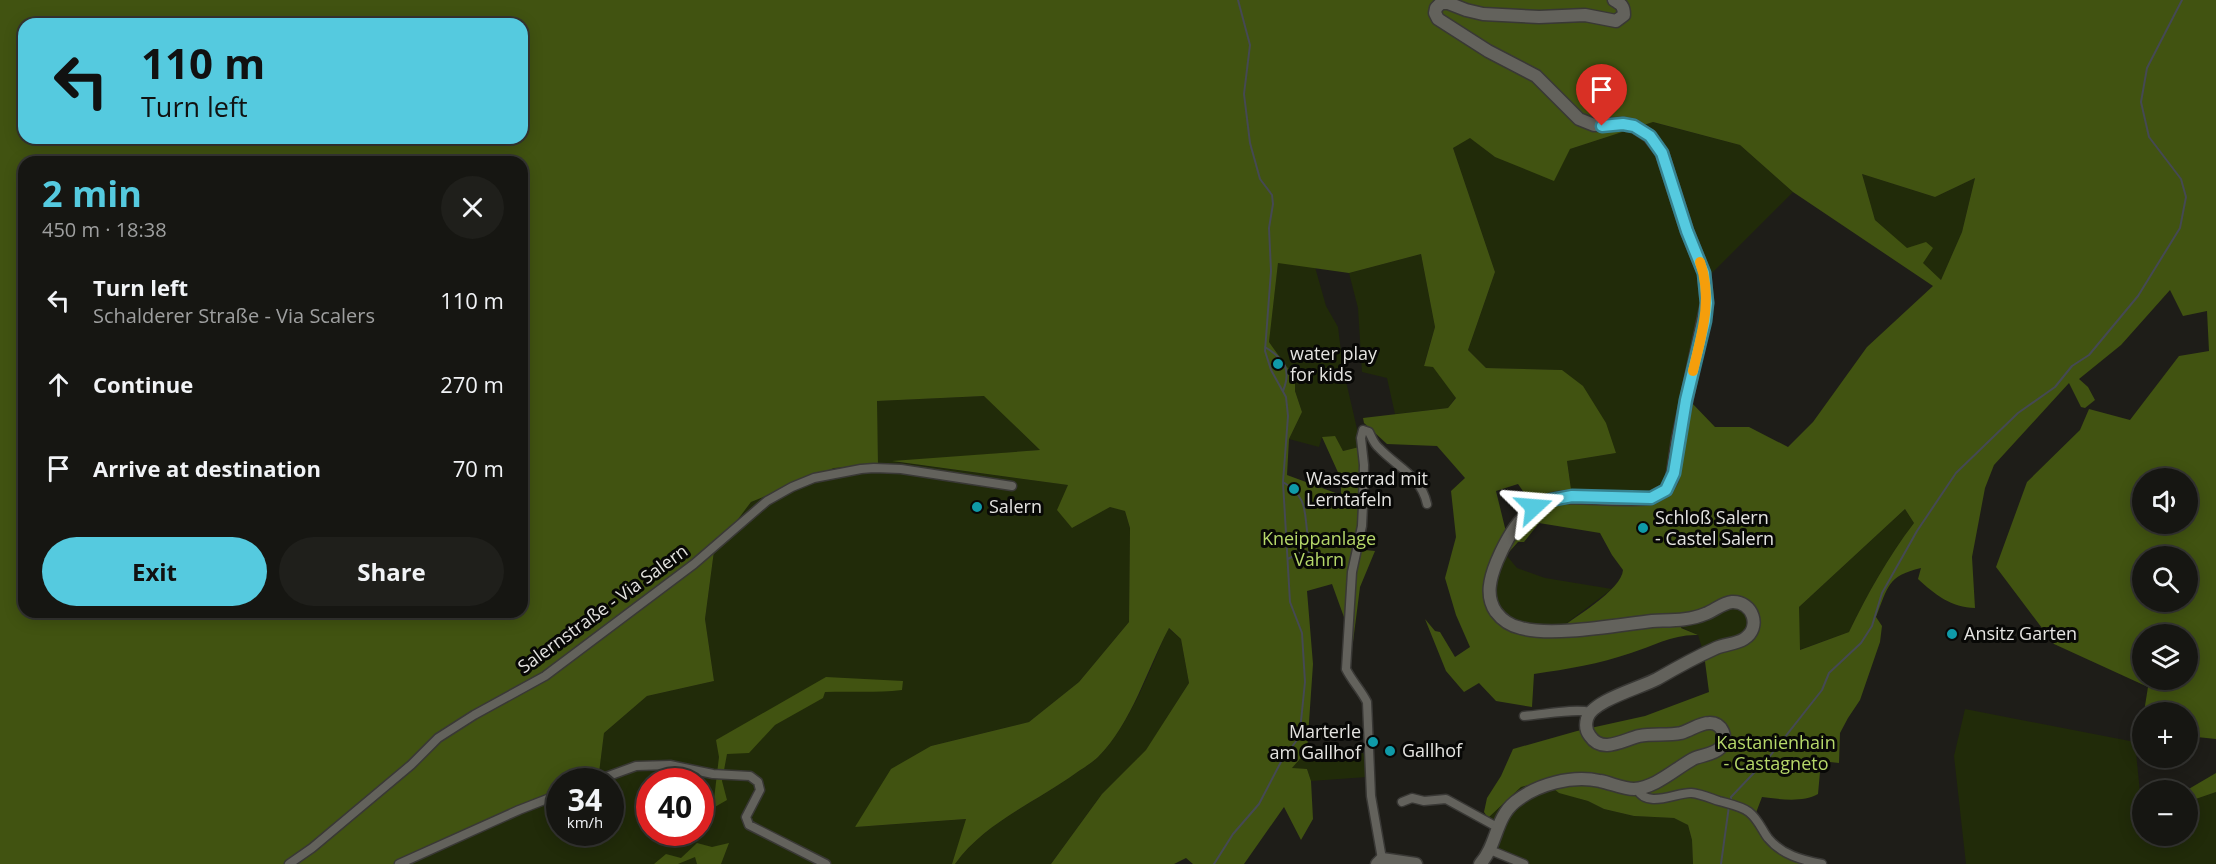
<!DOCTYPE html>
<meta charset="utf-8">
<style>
body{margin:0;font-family:"Open Sans",sans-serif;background:#1f1f1b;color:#f1f3f6;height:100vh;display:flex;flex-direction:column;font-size:22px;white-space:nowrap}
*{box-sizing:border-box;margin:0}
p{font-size:20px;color:#9e9f9f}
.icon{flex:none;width:33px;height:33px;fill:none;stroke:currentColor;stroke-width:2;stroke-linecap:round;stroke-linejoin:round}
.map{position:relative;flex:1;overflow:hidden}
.details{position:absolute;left:18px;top:156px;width:510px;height:462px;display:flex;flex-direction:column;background:#161612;border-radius:18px;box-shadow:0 3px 15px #0003,0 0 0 2px #353532}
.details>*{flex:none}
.hud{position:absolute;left:18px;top:18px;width:510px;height:126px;border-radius:18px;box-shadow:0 3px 15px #0003,0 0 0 2px #353532;background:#55cadf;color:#111;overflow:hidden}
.controls{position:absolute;left:2132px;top:468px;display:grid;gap:12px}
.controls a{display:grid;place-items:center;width:66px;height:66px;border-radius:50%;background:#161612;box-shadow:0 3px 15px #0003,0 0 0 2px #353532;font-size:30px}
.speed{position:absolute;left:546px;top:768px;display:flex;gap:12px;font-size:30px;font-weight:700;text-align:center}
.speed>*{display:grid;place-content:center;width:78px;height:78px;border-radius:50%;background:#161612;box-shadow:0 3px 15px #0003,0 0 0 2px #353532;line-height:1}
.speed small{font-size:15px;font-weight:400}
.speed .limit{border:9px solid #d22;background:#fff;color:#111}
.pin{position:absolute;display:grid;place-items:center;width:51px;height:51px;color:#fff;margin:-62px -26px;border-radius:50% 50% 50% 0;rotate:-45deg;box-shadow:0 0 6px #0007}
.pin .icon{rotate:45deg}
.me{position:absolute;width:66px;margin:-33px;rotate:71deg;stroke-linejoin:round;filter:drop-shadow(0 0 4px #0008)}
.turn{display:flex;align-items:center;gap:21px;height:126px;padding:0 24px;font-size:27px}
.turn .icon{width:78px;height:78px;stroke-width:2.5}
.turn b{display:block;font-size:42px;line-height:51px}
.round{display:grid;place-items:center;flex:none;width:63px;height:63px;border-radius:32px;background:#1f1f1b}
.summary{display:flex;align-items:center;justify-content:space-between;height:102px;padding:0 24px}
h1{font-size:36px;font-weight:700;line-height:45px;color:#55cadf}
.button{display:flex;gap:12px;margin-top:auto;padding:12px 24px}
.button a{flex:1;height:69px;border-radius:36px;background:#55cadf;color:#111;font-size:24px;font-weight:700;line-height:69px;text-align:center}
.button a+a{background:#1f1f1b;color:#f1f3f6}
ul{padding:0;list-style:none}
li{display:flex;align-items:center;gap:18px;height:84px;padding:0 24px}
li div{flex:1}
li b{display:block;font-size:22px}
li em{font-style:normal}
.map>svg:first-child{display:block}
</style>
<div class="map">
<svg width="2216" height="864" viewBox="0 0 2216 864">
<rect width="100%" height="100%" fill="#1e1d18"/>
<!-- green -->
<path fill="#212b09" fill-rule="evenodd" d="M1652,122L1740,145L1793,192L1710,275L1713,309L1690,401L1661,494L1572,496L1567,461L1616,453L1562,370L1486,368L1468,350L1495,272L1453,148L1470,137L1495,157L1570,149Z
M1862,174L1935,197L1975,178L1962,232L1941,280L1875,220Z
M1421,254L1435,327L1424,365L1433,366L1456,397L1448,408L1395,414L1387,378L1362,372L1358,308L1349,273Z
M1278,262L1315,267L1326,306L1338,327L1343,368L1357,429L1359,447L1343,451L1322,437L1319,447L1289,439L1302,412L1295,391V378L1269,342Z
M985,396L1040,450L896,462L1069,485L1072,528L1111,506L1125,511L1130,528L1129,622L1079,682L1029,722L931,746L856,827L967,819L952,864H395L421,850L559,799L560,832H610V782L598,781L604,733L647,696L714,681L705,619L714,551L751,502L834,468L878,465L876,401ZM650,782H700V832H650Z
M1905,509L1914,523C1888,557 1868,593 1849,632L1799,650V607Z
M1507,556L1517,568L1545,578L1612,589L1556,631L1532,630L1494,610L1492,571Z
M1746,606L1750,634L1704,654L1698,635L1681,627L1683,619L1713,610Z
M1168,628L1181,639L1189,683L1146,751L1102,794L1051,864H955C984,823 1036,802 1076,773C1083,768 1092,763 1098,757C1129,726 1151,668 1168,628Z
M1965,709L2135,742L2142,813V836H2187V802L2216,792V864H1966L1954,756Z
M1307,751L1308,755L1345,758L1349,752L1363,753L1366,757L1367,777L1311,781L1307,769H1291Z
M1548,780L1559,792L1588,801L1604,809L1634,816L1674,818L1688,825L1692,840L1693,864H1524L1490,850L1497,827L1488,818L1521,787Z"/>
<!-- forest -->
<path fill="#415311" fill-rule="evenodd" d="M0,0H2216V739L2187,736V712H2144L2148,687L2054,644L1996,567L2027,482L2080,430L2089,409L2130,420L2179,356L2209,351L2207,311L2183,316L2170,290L2121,345L2079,379L2088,387L2095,400L2085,408L2081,407L2069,383L1994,465L1985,488L1972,557L1975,608C1952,608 1934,594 1918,579L1921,568C1887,576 1888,587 1876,617L1882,626L1880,642L1860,700L1848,718L1840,733L1839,763L1821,761L1818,794C1802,803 1779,799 1762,797L1754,818L1761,832L1808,864H1693L1692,840L1688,825L1674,818L1634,816L1604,809L1588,801L1559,793L1554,789L1548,780L1521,787L1488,818L1484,812L1487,798L1501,776L1513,749L1577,731L1645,716L1709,692L1704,654L1737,642L1753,627L1741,603L1683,619L1681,628L1698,635C1673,634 1653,646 1631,653C1599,664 1568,669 1534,674L1532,707L1496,701L1479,683L1464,692L1446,671L1425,619L1435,631L1440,632L1455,657L1470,647L1456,615L1445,578L1456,537L1451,491L1465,478L1437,446L1387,444L1364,423L1363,418L1448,408L1456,398L1433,367L1424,366L1435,327L1421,254L1349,273L1278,263L1269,342L1295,378V391L1302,412L1289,439L1287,475L1341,495V479L1322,437L1335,436L1343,451L1359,447L1367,490L1365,550L1375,551L1360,587L1353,642L1332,584L1307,591L1313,664L1307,751L1292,768L1307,769L1311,781L1313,819L1301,840L1284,807L1244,864H1193L1186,858L1174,864H1051L1102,794L1146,750L1189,683L1181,639L1169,628C1147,669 1132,723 1098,757C1092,763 1083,768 1076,773C1036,802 984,823 955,864H952L966,819L855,827L891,769L931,746L1029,722L1079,682L1129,622L1130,528L1125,511L1110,507L1072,528L1057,510L1068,485L892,461L1040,450L984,396L877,401L878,465L834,468L751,502L714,551L705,619L714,681L647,696L604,733L598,781L560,782L559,799L421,850L395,864H0ZM24,24H522V138H24ZM1653,122L1740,145L1793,192L1933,286L1867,347L1813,422L1788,447L1749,427H1715L1690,401L1661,494L1572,496L1567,461L1616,453L1606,423L1583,386L1562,370L1486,368L1468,350L1495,272L1453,148L1470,138L1495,157L1554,181L1570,149ZM24,162H522V612H24ZM1862,174L1935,197L1975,178L1962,232L1941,280L1923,263L1933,248L1926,242L1907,248L1875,220ZM2142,478H2187V524H2142ZM1518,484L1534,507L1507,536L1496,491ZM1905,509L1914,523C1888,557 1868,593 1849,632L1800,650L1799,607ZM1539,523L1600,533L1612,555L1623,570C1622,590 1572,619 1556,631L1504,620L1489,584L1492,571L1518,542H1524ZM2142,556H2187V602H2142ZM2142,634H2187V680H2142Z
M826,677L903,681L902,690C876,693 851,691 825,692L823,698L775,725L749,753L727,754L722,781L727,800L713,808L719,757L716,740Z
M2216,773V792L2187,802V790Z
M697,843L712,847L729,843L721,864H697L695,857L678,864H654L666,854L681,858Z"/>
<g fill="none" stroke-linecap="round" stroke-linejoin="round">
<!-- stream -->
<path stroke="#454953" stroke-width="2" d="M1265,347C1284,359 1292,369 1283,391
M1283,482C1314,500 1301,521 1311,549
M1307,553L1309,552
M1288,559L1299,553L1308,561L1310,560
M1731,801V797L1770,756L1822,690L1829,673L1861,643L1872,626L1882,593L1917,531L1956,473L2018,413L2055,387L2072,366L2089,355L2138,296L2180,228L2186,197L2181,179L2149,137L2141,102L2147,68L2182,0
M1214,864L1233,834L1259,804L1282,760L1297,740L1300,731L1305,682L1302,633L1290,602L1283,482L1288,416L1286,397L1271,370L1265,351L1271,271L1269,228L1273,204L1272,195L1260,179L1250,143L1244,94L1250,45L1238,0
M1721,864L1729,806"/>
<defs>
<path id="street" d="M1524,716C1541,715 1576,708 1589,712
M592,782L636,766L670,765L713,774L750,776L758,782L760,790L746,817L749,825L826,864
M1637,789C1647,810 1679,791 1692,793C1701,794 1710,798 1719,801C1729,804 1741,806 1749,812C1758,819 1762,830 1768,838C1782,855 1802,860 1822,864
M1402,802L1412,798L1424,801L1446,799L1497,827
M1490,850L1524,864
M1382,859L1371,796L1367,702C1361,690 1352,681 1346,669L1352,572L1362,526L1363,505L1364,465L1361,438L1363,430L1369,432C1372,438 1374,444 1379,448C1397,467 1421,476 1427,504
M289,864L312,848L411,765L438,738L474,715L545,676L694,564L767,501L792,487L814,478L861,469L874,468L901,469L1012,486
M399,864L519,810L560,794"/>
<path id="secondary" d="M1377,864L1382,859L1416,864
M1480,864C1497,846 1495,818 1515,802C1537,784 1572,775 1600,781C1611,783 1623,789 1634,789C1655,788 1675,769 1693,759C1701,755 1713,755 1720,748C1729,738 1722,722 1709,723C1700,723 1691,730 1681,733C1667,736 1653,733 1639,736C1623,740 1602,754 1590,736C1586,731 1585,726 1587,719C1591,701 1640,688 1657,679C1676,668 1696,657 1716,648C1725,644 1736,644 1744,639C1762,628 1753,601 1732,602C1722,603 1714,611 1705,614C1689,621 1669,620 1652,621C1617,625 1553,637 1521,628C1511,626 1502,620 1496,612C1485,596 1490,578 1497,561C1536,469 1574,506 1651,498L1666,490L1672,479L1678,439L1707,303L1704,273L1687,231L1662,153L1649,136L1634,126L1623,124L1594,125L1579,119L1536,76L1488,51L1438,19L1435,13L1436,8L1441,3H1448L1466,10L1483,14L1539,17L1585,15L1616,21L1624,15C1624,6 1621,4 1614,0"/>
</defs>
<!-- street casing -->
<use href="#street" stroke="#393835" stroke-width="11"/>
<!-- secondary casing -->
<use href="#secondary" stroke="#393835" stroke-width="15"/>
<!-- street -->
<use href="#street" stroke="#63625c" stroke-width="8"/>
<!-- secondary -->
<use href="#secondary" stroke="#63625c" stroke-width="12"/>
</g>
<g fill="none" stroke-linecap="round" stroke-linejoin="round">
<defs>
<path id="route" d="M1534,507L1551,500L1572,496L1651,498L1666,490L1674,473L1686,400L1705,321L1707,303L1704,273L1687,231L1662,153L1650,136L1634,126L1623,124L1602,126"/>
</defs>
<!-- route casing -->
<use href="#route" stroke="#378391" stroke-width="15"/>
<!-- route -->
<use href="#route" stroke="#55cadf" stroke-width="10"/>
<!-- slow -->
<path stroke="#f59e0b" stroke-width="10" d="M1693,371C1702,333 1713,299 1700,262"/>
</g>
<!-- markers -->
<g fill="#0f9aa8" stroke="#080806" stroke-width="2">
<circle cx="1278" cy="364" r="6"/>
<circle cx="1294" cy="489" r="6"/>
<circle cx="977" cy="507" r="6"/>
<circle cx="1643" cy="528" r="6"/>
<circle cx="1952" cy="634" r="6"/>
<circle cx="1373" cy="742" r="6"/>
<circle cx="1390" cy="751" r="6"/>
</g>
<g text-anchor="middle" stroke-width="6" stroke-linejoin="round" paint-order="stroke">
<!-- poi labels -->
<g font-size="18" fill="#e5e4e1" stroke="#080806" text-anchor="start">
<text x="1290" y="360">water play<tspan x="1290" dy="21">for kids</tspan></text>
<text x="1306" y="485">Wasserrad mit<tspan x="1306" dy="21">Lerntafeln</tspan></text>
<text x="989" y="513">Salern</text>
<text x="1655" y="524">Schloß Salern<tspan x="1655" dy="21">- Castel Salern</tspan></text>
<text x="1964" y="640">Ansitz Garten</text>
<text x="1361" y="738" text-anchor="end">Marterle<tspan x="1361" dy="21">am Gallhof</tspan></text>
<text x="1402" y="757">Gallhof</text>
</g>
<!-- park labels -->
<g font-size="18" fill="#b6d86a" stroke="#080806">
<text x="1319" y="545">Kneippanlage<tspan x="1319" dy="21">Vahrn</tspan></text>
<text x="1776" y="749">Kastanienhain<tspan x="1776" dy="21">- Castagneto</tspan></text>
</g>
<!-- street labels -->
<g font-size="18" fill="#e5e4e1" stroke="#080806">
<text transform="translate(603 609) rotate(-36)" y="6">Salernstraße - Via Salern</text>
</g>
</g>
</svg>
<div class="controls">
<a><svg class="icon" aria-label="sound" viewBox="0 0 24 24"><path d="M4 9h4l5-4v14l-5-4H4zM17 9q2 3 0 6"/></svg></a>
<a><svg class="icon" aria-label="search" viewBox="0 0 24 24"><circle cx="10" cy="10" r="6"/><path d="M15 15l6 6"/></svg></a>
<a><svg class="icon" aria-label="layers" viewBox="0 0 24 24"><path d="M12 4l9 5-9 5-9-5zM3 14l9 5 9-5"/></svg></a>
<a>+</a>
<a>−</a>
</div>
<div class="speed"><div>34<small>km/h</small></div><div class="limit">40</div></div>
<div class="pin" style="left:1602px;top:126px;background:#d93025"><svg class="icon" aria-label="arrive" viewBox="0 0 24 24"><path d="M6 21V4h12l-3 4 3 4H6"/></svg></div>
<svg class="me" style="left:1534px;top:507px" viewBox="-20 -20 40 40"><path d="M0-17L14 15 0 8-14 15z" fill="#55cadf" stroke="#fff" stroke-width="4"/></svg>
<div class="hud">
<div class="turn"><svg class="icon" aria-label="left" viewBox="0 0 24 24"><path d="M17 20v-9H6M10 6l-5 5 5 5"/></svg><div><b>110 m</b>Turn left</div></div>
</div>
<section class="details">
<div class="summary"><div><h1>2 min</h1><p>450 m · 18:38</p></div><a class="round"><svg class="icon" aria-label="close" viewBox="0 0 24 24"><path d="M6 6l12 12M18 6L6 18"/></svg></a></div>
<ul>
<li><svg class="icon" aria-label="left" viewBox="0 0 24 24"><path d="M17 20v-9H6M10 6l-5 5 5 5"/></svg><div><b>Turn left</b><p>Schalderer Straße - Via Scalers</p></div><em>110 m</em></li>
<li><svg class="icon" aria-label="ahead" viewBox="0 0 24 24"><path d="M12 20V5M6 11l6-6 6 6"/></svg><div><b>Continue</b></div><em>270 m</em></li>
<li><svg class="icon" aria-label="arrive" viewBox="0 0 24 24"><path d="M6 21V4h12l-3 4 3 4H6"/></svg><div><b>Arrive at destination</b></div><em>70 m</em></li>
</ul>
<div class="button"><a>Exit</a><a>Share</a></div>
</section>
</div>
